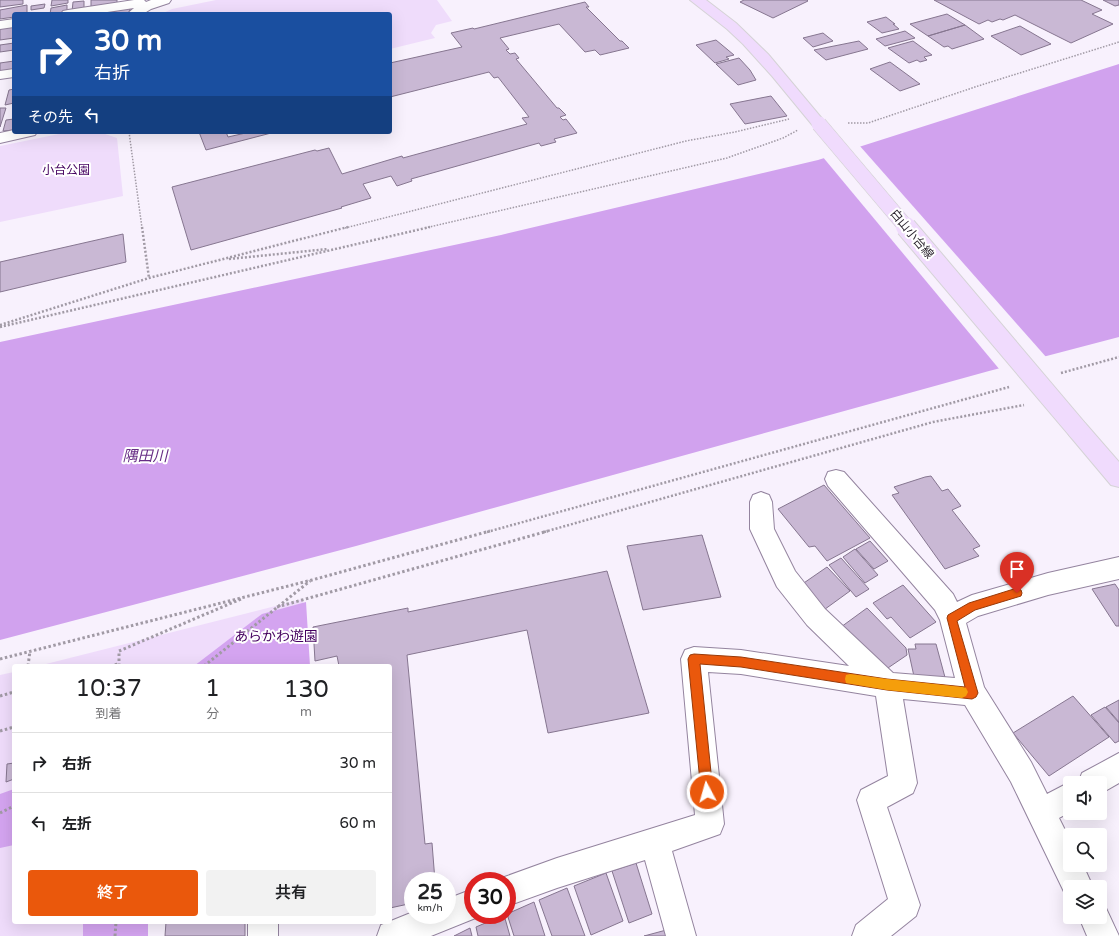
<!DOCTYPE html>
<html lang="ja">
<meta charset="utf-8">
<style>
body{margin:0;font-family:"Varela Round","Noto Sans JP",sans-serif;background:#f2f2f2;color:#202124;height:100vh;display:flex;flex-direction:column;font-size:15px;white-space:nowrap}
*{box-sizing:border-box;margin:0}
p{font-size:13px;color:#757577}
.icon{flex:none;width:22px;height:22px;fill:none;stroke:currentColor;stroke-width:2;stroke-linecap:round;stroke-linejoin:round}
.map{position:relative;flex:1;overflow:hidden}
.details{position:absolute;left:12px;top:664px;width:380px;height:260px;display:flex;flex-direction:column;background:#fff;border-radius:4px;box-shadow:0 4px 16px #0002}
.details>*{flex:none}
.top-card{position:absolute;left:12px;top:12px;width:380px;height:122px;border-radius:4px;box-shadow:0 4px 16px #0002;background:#1a4fa0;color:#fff;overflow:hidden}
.buttons{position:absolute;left:1063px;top:776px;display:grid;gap:8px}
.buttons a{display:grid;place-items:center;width:44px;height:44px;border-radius:4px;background:#fff;box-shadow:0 4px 16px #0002;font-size:20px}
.speed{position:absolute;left:404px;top:872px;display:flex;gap:8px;font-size:20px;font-weight:700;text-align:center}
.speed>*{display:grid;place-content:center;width:52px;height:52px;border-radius:50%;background:#fff;box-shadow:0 4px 16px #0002;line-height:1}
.speed small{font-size:10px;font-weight:400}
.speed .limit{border:6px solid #d22;background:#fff;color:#111}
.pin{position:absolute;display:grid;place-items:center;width:34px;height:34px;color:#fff;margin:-41px -17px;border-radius:50% 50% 50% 0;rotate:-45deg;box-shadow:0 0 4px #0007}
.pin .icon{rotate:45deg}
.me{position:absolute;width:44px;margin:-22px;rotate:354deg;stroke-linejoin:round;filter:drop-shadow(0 0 3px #0008)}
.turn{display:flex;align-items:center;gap:14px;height:84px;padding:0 16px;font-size:18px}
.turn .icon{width:52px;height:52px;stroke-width:2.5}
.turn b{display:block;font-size:28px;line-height:34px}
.then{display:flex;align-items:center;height:38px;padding:0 16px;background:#0003;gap:8px;font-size:15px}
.eta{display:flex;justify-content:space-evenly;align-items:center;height:68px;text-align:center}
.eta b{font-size:24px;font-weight:600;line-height:28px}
.action{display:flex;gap:8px;margin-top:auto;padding:8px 16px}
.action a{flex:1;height:46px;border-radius:4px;background:#ea580c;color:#fff;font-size:16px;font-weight:600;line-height:46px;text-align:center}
.action a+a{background:#f2f2f2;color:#202124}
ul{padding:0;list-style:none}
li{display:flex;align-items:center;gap:12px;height:60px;padding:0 16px;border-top:1px solid #e0e0e0}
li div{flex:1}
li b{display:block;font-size:15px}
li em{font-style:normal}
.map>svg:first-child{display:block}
</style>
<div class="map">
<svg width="1119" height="936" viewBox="0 0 1119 936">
<rect width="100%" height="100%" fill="#f8f1fd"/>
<!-- green -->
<path fill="#efdcfb" d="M216,0H437L452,21L436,25L431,33L435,38L390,49V14H161L172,9Z
M69,132H99L117,138L123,196L0,222V146Z
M303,599L308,666H38Z
M14,672V922H147L146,936H0V675Z"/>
<!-- forest -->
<path fill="#d4a4f0" d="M306,602L310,666H194L262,614Z
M14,789V845L0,848V794Z
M83,922H148V936H83Z"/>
<!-- water -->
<path fill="#d1a2ee" d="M1119,64V337L989,371L356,546L0,640V342L501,235L818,160Z"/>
<!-- pier -->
<path fill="#f8f1fd" d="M859,145L1047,358L1000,370L822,156Z"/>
<!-- building -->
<path fill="#c9b8d4" stroke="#867690" d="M0,0H23V4L0,7Z
M52,0H68V3L51,6Z
M91,0H117V4L91,8Z
M744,0H807L808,1L773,18L740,2Z
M934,0H1081L1102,10L1092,14L1113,24L1071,43L1015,15L1003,20L1000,19L992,22L988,20L979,24Z
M1103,0H1119V5L1115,6Z
M84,1V11L72,12L73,2Z
M585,2L589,7H586L620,41H622L629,48L600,55L595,50L585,52L559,24L500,38L509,49L506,50L510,54L515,53L519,58L516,59L557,108H559L566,115L560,117L563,120L566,119L577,133L554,139L556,142L541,146L539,143L411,179L412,181L397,186L391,176L363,184L371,198L341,207L342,208L191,250L172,187L315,150L317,151L329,148L342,174L402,156L403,158L527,124L522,118L529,117L498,77L494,78L489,72L390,97V63L462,47L451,33L473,28L474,29Z
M45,4L44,8L31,10V6Z
M27,5V14H14V17L0,19V10Z
M67,5V12L50,14L51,8Z
M129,8L130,12L127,14H101Z
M947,14L965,25L928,36L910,24Z
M886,17L895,24H893L899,29L882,33L867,22Z
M965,25L984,39L952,49L948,46L944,47L928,36Z
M14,26V38L0,40V29Z
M1020,26L1051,44L1021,55L991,36Z
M905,31L915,38L885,46L876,39Z
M823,33L833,41L813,47L803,38Z
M716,40L734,55L726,57L729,59L715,63L696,45Z
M859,41L868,49L826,60L814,50Z
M913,41L932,55L924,57L927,60L920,62L917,60L909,63L888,48Z
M14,43V50L0,52V45Z
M739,58L750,70L756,80L738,85L716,64Z
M14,61V71L0,73V63Z
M890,62L920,84L900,91L870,69Z
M14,89V103L5,105L9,90Z
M771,96L787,116L745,124L730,104Z
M0,108H6L0,127Z
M14,119V130L3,131L6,120Z
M199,132H226L228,137L250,132H275L206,150Z
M123,234L126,262L0,292V262Z
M931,476L942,491L948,489L961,506L952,510L980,546L973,549L979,556L945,569L892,495L899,493L894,487L925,477Z
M824,485L870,538L827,561L815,546L809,547L778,509Z
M702,535L721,597L643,610L627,546Z
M870,541L888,561L874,569L856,549Z
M855,549L878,575L865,583L843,557Z
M841,558L869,589L856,597L829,565Z
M827,567L850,591L821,612L798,587Z
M607,571L649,713L548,733L527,630L407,655L425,844L432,843L435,881H413V903L390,908V666H339L337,656L315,661L313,627L408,608V612Z
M1115,584L1119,590V626H1116L1092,589Z
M903,585L936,622L910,638L891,617L887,619L873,603Z
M867,608L906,648L907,655L882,672L841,627Z
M915,644H936L946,681H915L908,649H916Z
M1073,696L1109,737L1049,776L1013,733Z
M1119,700V722L1106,707Z
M1105,707L1119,723V741L1115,743L1091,715Z
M14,763V779L6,782L7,764Z
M636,863L652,914L629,923L612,871Z
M606,873L623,921L591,935L574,886Z
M567,888L585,936H552L539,900Z
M534,902L545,936H514L507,914Z
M504,915L510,936H478L476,927Z
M166,922H245V936H165Z
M470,928L472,936H454Z
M670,929L672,936H644Z"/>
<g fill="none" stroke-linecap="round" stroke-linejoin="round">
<defs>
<path id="minor" d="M134,0H144L146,2L151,0H171L169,3L151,9L143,14H127L134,8L94,14H61L63,11L68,10Z
M14,19V27L0,29V21Z
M14,69V77L0,79V71Z
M14,130V132H37L35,135L0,143V133Z
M836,470L844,472L953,594L957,602L972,595L1048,573L1119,557V579L1048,595L978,616L966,623L984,687L1031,762L1047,794L1070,782L1073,783H1070V812L1059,818L1070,840V865H1083L1093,887H1070V899L1067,898L1011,782L965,705L903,699L917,783L913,793L887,807L920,905L916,916L891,936H852L856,925L888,899L857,800L861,790L888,776L876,696L741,674L708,672L724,824L720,834L672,851L696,936H666L645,860L557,888L507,906V881L496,880L557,858L695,815L681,659L685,650L694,647L741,650L849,666L807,625L777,587L750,529V502L753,495L761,492L769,495L772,502L774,529L795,571L825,609L893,673L955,678L940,620L935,610L828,486L825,479L828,472Z
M1119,753V783L1100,794V783H1078L1082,773Z
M473,889V915H483L431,936H377L381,925L413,912V915H447V899Z
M1100,904L1105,906L1119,936H1087L1079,917H1100Z
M248,922H278V936H248Z"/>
<path id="major" d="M690,0H706L736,23L768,54L824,121L827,124L824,127L819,129L814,127L772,76L743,44L727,29Z
M1077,420L1085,423L1119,462V487L1111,485L1069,435L1066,429L1069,423Z"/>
</defs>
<!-- minor casing -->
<use href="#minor" stroke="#94849f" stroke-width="2"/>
<!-- major casing -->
<use href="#major" stroke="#d5d3d6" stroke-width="2"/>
<!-- path-far2 -->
<path stroke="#a19aa5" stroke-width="1.5" stroke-dasharray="1.5 1.5" stroke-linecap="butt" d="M848,123H868L978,86L1119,42
M129,132L142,228
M345,228L686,141L735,132L789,119
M425,228L727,158L783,138L798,130"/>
<!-- path-far1 -->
<path stroke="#a19aa5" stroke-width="2.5" stroke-dasharray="2 2" stroke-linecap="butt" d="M142,227L149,278
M229,259L328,249
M0,325L149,278L348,227
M0,327L430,227
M1061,373L1119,357
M487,532L1009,387
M544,532L933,422L1024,405"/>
<!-- path -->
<path stroke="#a19aa5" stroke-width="3" stroke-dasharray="2.5 2.5" stroke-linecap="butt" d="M277,607L548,531
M0,659L312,580L490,531
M28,666L30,651
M110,666L118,664
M119,666V651L241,599
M204,666L310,581
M0,696L14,692
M0,731L14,727
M0,813L14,806
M115,936L116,922"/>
<!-- minor -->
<use href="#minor" fill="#fff" fill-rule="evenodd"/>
<!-- major -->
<use href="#major" fill="#f0dbfd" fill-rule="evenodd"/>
<defs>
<path id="major-bridge-far1" d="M819,124L907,228"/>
<path id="major-bridge" d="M906,227L1077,429"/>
</defs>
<!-- major-bridge-far1 casing -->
<use href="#major-bridge-far1" stroke="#d5d3d6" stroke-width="16" stroke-linecap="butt"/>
<!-- major-bridge casing -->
<use href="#major-bridge" stroke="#d5d3d6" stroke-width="22" stroke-linecap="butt"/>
<!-- major-bridge-far1 -->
<use href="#major-bridge-far1" stroke="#f0dbfd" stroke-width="15"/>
<!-- major-bridge -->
<use href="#major-bridge" stroke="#f0dbfd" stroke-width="20"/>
</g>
<!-- route -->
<path fill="#ea580c" stroke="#983908" d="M1017,588L1021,590L1022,593L1021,596L975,610L957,621L978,693L976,697L972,699L887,690L741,667L700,664L713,792L711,796L707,797L703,796L701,792L688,659L690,655L694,654L741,657L887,679L965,687L947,618L948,615L969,603Z"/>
<!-- slow -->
<path fill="#f59e0b" d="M850,674L887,679L962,687L966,688L968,692L966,696L962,698L887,690L846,683L845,679L846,675Z"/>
<g text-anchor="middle" stroke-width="4" stroke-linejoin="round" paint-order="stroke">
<!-- far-park labels -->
<g font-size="12" fill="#44005f" stroke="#fff">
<text x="66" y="174">小台公園</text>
</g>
<!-- far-street labels -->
<g font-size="12" fill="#2c2530" stroke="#fff">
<text transform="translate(912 234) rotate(50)" y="4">白山小台線</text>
</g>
<!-- park labels -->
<g font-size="14" fill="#44005f" stroke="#fff">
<text x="276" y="641">あらかわ遊園</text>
</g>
<!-- water labels -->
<g font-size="15" font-style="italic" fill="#672d85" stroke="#fff">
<text x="145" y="461">隅田川</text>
</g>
</g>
</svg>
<div class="buttons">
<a><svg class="icon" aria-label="sound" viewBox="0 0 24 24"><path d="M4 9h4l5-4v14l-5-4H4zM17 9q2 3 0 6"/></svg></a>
<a><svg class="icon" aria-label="search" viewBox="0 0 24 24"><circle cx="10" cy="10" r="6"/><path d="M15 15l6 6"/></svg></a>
<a><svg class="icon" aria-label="layers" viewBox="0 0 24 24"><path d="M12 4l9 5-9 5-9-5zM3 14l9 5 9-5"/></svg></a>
</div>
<div class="speed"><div>25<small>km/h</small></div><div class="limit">30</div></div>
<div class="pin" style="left:1017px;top:593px;background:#d93025"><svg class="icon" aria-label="arrive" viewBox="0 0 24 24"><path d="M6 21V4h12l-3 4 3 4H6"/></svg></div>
<svg class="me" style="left:707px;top:792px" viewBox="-20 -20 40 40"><circle r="17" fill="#ea580c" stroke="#fff" stroke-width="3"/><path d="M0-11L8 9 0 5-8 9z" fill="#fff"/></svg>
<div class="top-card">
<div class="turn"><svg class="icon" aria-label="right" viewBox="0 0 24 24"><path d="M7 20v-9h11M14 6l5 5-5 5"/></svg><div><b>30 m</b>右折</div></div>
<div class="then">その先<svg class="icon" aria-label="left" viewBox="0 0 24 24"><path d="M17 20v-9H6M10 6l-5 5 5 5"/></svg></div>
</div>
<section class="details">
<div class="eta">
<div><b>10:37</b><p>到着</p></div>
<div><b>1</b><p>分</p></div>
<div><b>130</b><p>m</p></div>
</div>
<ul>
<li><svg class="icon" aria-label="right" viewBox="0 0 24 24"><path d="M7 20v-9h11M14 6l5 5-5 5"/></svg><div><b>右折</b></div><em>30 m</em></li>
<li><svg class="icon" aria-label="left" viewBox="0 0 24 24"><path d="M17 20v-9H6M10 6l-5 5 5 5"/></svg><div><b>左折</b></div><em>60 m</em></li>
</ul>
<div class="action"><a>終了</a><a>共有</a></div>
</section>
</div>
